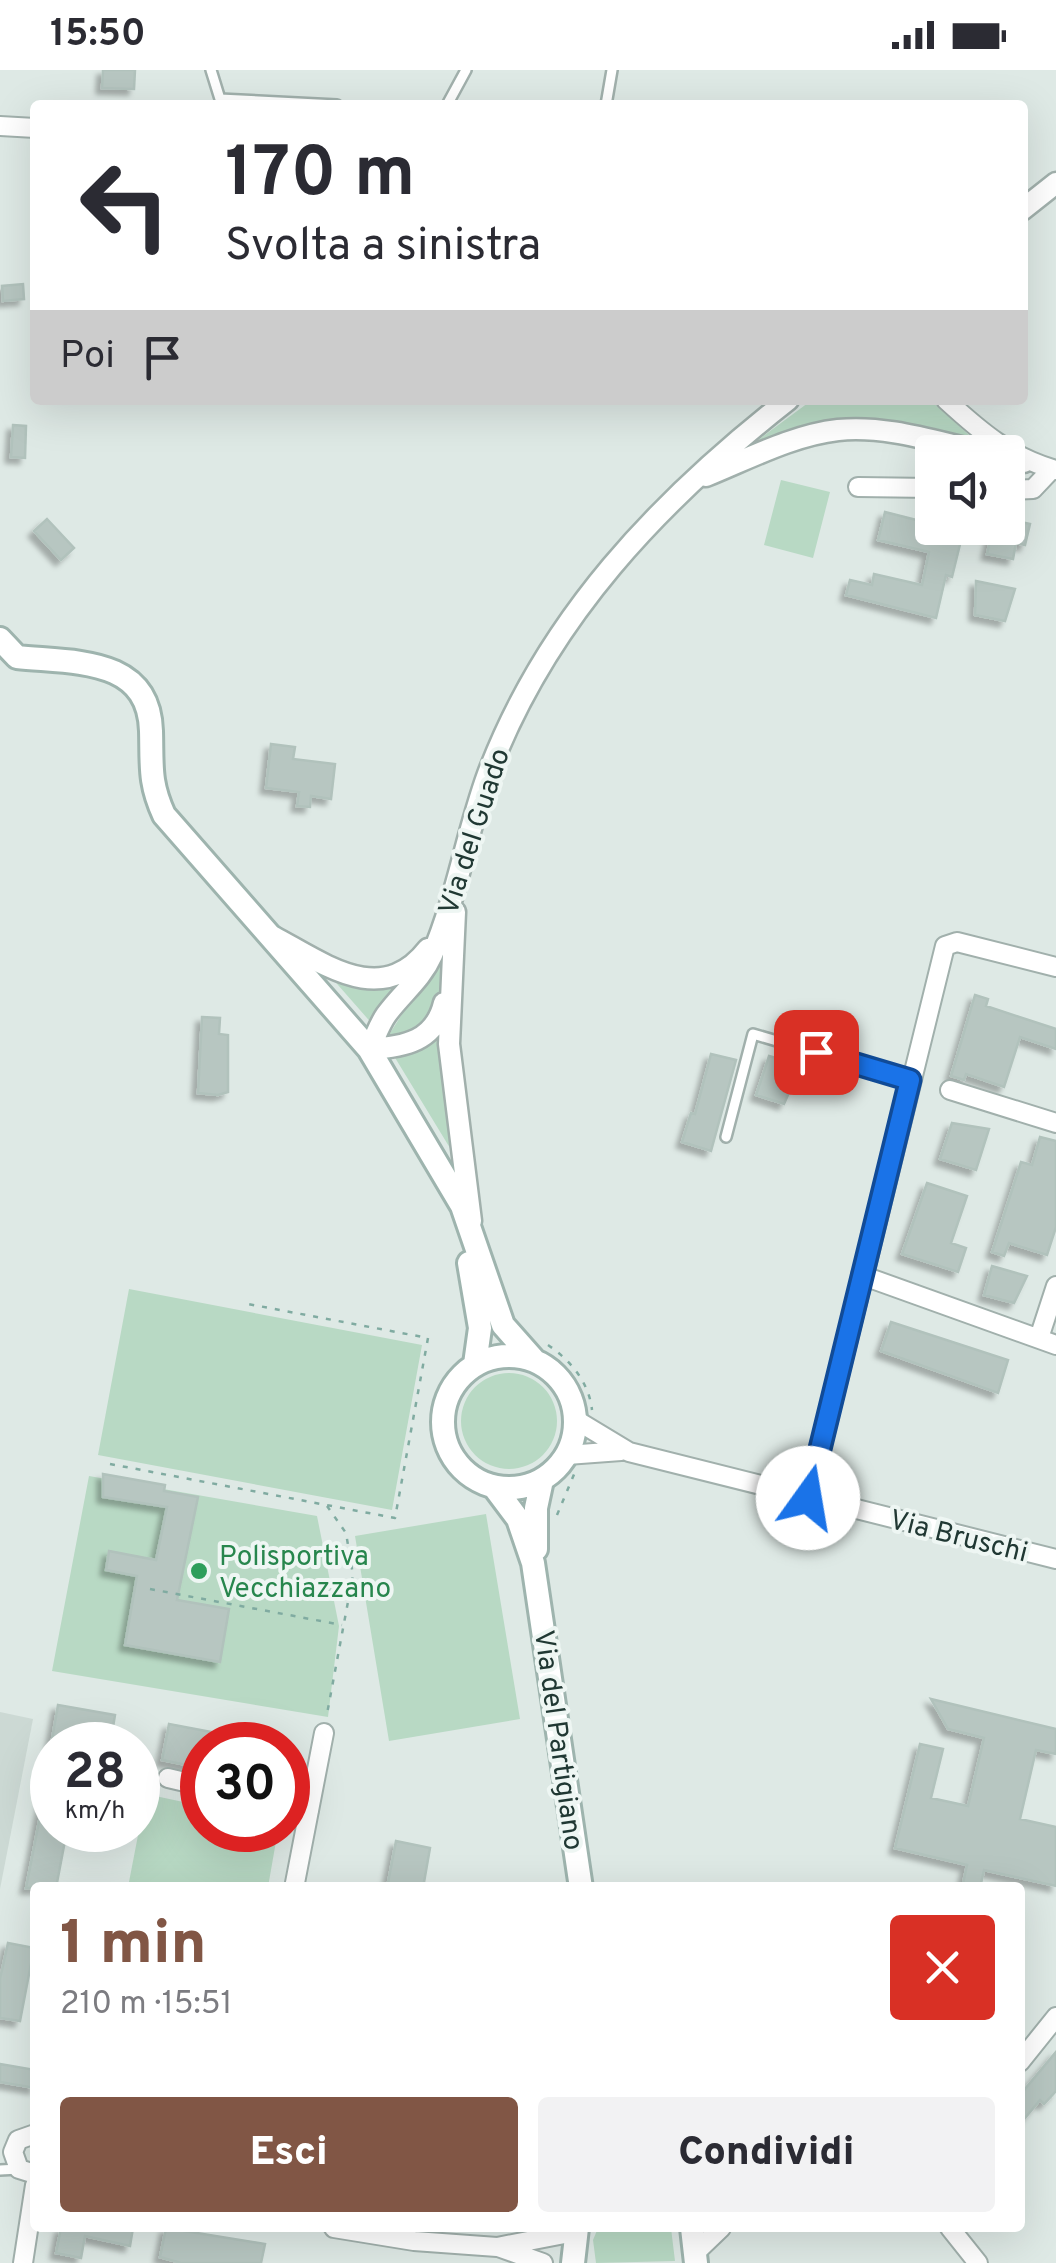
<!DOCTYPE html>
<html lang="it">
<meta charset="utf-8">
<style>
body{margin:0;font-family:Overpass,sans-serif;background:#f2f2f3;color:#2b2b33;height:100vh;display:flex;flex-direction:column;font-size:38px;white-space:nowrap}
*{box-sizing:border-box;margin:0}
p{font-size:32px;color:#7c7c81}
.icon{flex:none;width:55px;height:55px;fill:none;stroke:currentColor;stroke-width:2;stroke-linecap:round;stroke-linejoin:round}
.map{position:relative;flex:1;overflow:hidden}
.sheet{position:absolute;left:30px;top:1812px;width:995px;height:350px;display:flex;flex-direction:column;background:#fff;border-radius:10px;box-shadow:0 10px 40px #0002}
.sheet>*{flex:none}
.top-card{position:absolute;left:30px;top:30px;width:998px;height:305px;border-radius:10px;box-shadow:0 10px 40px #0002;background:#fff;color:#2b2b33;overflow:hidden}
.buttons{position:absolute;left:915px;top:365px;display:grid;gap:20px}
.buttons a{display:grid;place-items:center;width:110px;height:110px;border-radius:10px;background:#fff;box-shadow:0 10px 40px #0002;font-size:50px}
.speed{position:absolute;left:30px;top:1652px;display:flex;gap:20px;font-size:50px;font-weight:700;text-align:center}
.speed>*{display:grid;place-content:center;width:130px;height:130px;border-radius:50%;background:#fff;box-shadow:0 10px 40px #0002;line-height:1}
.speed small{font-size:25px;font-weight:400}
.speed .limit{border:15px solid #d22;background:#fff;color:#111}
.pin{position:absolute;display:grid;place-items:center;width:85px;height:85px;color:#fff;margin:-42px;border-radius:20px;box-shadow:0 5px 15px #0006}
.me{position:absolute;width:110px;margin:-55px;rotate:13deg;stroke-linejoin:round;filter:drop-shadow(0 0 8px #0008)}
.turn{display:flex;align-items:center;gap:35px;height:210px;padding:0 30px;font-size:45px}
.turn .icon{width:130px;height:130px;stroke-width:2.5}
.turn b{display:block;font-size:70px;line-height:85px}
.then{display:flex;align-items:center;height:95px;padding:0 30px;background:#0003;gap:20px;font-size:38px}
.round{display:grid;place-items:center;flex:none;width:105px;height:105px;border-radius:10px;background:#f2f2f3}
.overview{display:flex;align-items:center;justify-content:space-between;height:170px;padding:0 30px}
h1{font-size:60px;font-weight:800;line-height:75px;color:#815645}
.button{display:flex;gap:20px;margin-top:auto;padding:20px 30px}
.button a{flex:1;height:115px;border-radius:10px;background:#815645;color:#fff;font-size:40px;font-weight:800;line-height:115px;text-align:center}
.button a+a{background:#f2f2f3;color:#2b2b33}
.status{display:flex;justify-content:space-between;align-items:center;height:70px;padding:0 50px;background:#fff;direction:ltr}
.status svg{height:28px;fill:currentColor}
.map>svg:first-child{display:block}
</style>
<div class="status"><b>15:50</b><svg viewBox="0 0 49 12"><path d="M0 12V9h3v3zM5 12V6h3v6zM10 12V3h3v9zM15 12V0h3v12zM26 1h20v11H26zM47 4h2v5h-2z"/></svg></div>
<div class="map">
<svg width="1056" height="2193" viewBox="0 0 1056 2193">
<defs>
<filter id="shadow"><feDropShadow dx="-5.5" dy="5.5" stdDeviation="2.5" flood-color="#0004"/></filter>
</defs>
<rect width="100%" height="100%" fill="#dee9e5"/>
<!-- built -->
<path fill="#ccd9d4" d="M0,1642L33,1649L0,1819Z"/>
<!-- green -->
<path fill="#b8d9c4" d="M812,330H930L978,373L830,354L750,376Z
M781,410L830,422L813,488L764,475Z
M446,875C447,927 441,961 385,971Z
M331,907H413L374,956Z
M444,955L453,1083L394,986L422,978Z
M129,1219L422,1275L392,1440L98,1385Z
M461 1351a48 48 0 1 1 96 0a48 48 0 1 1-96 0Z
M89,1406L317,1446L339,1556L328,1647L52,1601Z
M486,1444L520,1649L389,1671L355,1466Z
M146,1724L202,1736V1760H278L268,1817H128Z
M598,2158H671L675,2191L596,2193L593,2170Z"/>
<!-- building -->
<path fill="#b7c6c1" stroke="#b1c2bc" stroke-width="2.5" filter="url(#shadow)" d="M103,0H135L134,19L102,18Z
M23,214L24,229L3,231L2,216Z
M13,355L26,356L25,388L11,387Z
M885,442L924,452L922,458H964L952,507L946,505L936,548L846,525L850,510L872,515L874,504L922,515L929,482L878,470Z
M47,449L74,478L61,490L34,461Z
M1008,449L1030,454L1025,475L1016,473L1013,489L987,484L993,458H1008Z
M976,511L1015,519L1005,551L975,545Z
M271,674L295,677L293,689L335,694L331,729L311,726L310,737L297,736L299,722L266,718Z
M975,925L988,929L986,936L1056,959V979L1020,967L1004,1017L966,1004L964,1010L951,1006Z
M202,947L220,948L219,964L228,965V1022L218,1025L198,1023Z
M711,984L736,990L711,1081L682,1072L691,1043L695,1044Z
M769,986L801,995L784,1034L756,1025Z
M952,1053L989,1059L976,1100L940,1089Z
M1040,1067L1056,1071V1157L1047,1185L1009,1173L1004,1186L992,1182L1021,1092L1032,1095Z
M927,1113L967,1126L951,1173L966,1178L958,1202L902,1184Z
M992,1196L1027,1206L1014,1233L984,1225Z
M891,1252L1008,1290L998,1323L881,1281Z
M103,1404L165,1415L164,1421L198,1427L177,1530L229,1539L220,1592L125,1575L137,1506L106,1500L109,1481L156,1490L167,1437L103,1427Z
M931,1629L1056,1659V1684L1036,1680L1020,1749L1056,1757V1816L984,1800L980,1818H962L967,1795L895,1778L920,1674L943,1679L931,1728L968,1736L984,1668L948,1659Z
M58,1635L115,1645L110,1675H51Z
M169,1654L243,1668L242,1675H202V1698L162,1690Z
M46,1716L52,1717V1760H67L56,1818H26Z
M396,1771L430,1778L423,1818H387Z
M8,1873L34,1878L20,1951L0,1948V1909Z
M1056,1982V2021L1044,2034L1040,2030L1020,2054V2025Z
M0,1994L35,2000V2018L0,2012Z
M61,2158H133L130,2176L85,2166L81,2188L56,2183Z
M166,2158L265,2174L261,2193H181L160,2187Z"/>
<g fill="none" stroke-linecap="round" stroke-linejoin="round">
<defs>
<path id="service" d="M211,0L220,29L337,35
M447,35L466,0
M606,35L612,0
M726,1067L753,964L910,1010
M0,2100L19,2099"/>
<path id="minor" d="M0,56L35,58
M946,330C981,362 1010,387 1056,400
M858,417L932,418
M1008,420L1033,419L1052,399
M950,1020L1056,1053
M861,1205L1056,1275
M1039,1268L1056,1216
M576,1350L629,1382L1056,1489
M567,1385L621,1381
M809,1427L945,876L957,872L1056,897
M168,1708L202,1716
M288,1736L309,1741
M294,1818L324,1663
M1020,1992L1056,1947
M35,2064L18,2070L13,2082L19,2099L35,2104
M334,2158L414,2171L497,2177L575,2162
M950,2158L978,2193
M498,2177L543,2193
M697,2181L721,2158
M23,2193L35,2115"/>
<path id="tertiary" d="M1022,140L1056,113
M1008,388L1024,392
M706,406C748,389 793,365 838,360C887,355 936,372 983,382
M455,842L449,974L471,1151
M274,867C326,895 382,938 428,879
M369,979C375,968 379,955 386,945C401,924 421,910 432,885C457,827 466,764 488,704C547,548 659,431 788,330
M369,979C405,977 435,971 444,933"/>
<path id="secondary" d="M0,569L17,587C72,593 149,586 151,661C152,696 149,712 164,745L369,979L462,1136L503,1255L534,1290
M469,1193L480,1258L475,1294
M443 1352a66 66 0 1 1 132 0a66 66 0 1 1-132 0Z
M494,1417L518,1449L533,1493L581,1818
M536,1479V1438L542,1410
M692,2158L696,2193
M573,2193L577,2158"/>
</defs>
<!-- service casing -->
<use href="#service" stroke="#a1b0ac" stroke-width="14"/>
<!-- minor casing -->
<use href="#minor" stroke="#a1b0ac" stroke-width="22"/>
<!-- tertiary casing -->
<use href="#tertiary" stroke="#a1b0ac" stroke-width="25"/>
<!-- secondary casing -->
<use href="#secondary" stroke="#9eb4ae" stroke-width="28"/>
<!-- path -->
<path stroke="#80aba1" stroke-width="2.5" stroke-dasharray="5 8" stroke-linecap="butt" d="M548,1275C570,1290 589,1312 592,1340
M110,1394L395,1448L428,1268L248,1234
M327,1436L346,1463L353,1505L327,1644
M557,1445L575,1402
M150,1519L342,1555"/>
<!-- service -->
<use href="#service" stroke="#fff" stroke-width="9"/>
<!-- minor -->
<use href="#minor" stroke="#fff" stroke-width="18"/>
<!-- tertiary -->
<use href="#tertiary" stroke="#fff" stroke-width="20"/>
<!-- secondary -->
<use href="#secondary" stroke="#fff" stroke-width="22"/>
</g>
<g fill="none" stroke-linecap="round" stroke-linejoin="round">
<defs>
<path id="route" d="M808,1428L910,1010L816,982"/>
</defs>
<!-- route casing -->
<use href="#route" stroke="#114b97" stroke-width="25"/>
<!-- route -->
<use href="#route" stroke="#1a73e8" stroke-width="18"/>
</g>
<!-- markers -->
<circle fill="#2e9e5b" stroke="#eef6f3" stroke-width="4" cx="199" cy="1501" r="10"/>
<g text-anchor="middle" stroke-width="8" stroke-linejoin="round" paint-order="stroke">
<!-- street labels -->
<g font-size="28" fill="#203833" stroke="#eef6f3">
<text transform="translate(473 761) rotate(-72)" y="10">Via del Guado</text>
<text transform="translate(959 1465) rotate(14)" y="10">Via Bruschi</text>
<text transform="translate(560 1670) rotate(82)" y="10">Via del Partigiano</text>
</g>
<!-- leisure labels -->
<g font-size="28" fill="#27864d" stroke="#eef6f3" text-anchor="start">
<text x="219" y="1495">Polisportiva<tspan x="219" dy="32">Vecchiazzano</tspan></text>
</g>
</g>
</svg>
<div class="buttons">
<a><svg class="icon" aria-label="sound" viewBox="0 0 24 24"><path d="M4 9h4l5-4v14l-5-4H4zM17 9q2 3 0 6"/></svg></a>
</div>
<div class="speed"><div>28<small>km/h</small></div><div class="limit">30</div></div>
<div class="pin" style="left:816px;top:982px;background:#d93025"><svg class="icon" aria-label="arrive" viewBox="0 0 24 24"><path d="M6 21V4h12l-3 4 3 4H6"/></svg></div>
<svg class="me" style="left:808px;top:1428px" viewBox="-20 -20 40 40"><circle r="19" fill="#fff"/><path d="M0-13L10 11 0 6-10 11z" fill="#1a73e8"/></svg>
<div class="top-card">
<div class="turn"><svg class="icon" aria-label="left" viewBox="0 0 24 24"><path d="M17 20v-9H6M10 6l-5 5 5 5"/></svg><div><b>170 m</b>Svolta a sinistra</div></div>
<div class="then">Poi<svg class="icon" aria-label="arrive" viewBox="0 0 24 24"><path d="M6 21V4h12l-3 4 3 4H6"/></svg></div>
</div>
<section class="sheet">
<div class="overview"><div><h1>1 min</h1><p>210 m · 15:51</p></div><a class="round" style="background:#d93025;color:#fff"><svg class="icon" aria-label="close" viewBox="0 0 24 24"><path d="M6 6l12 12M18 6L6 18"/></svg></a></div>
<div class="button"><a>Esci</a><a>Condividi</a></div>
</section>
</div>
